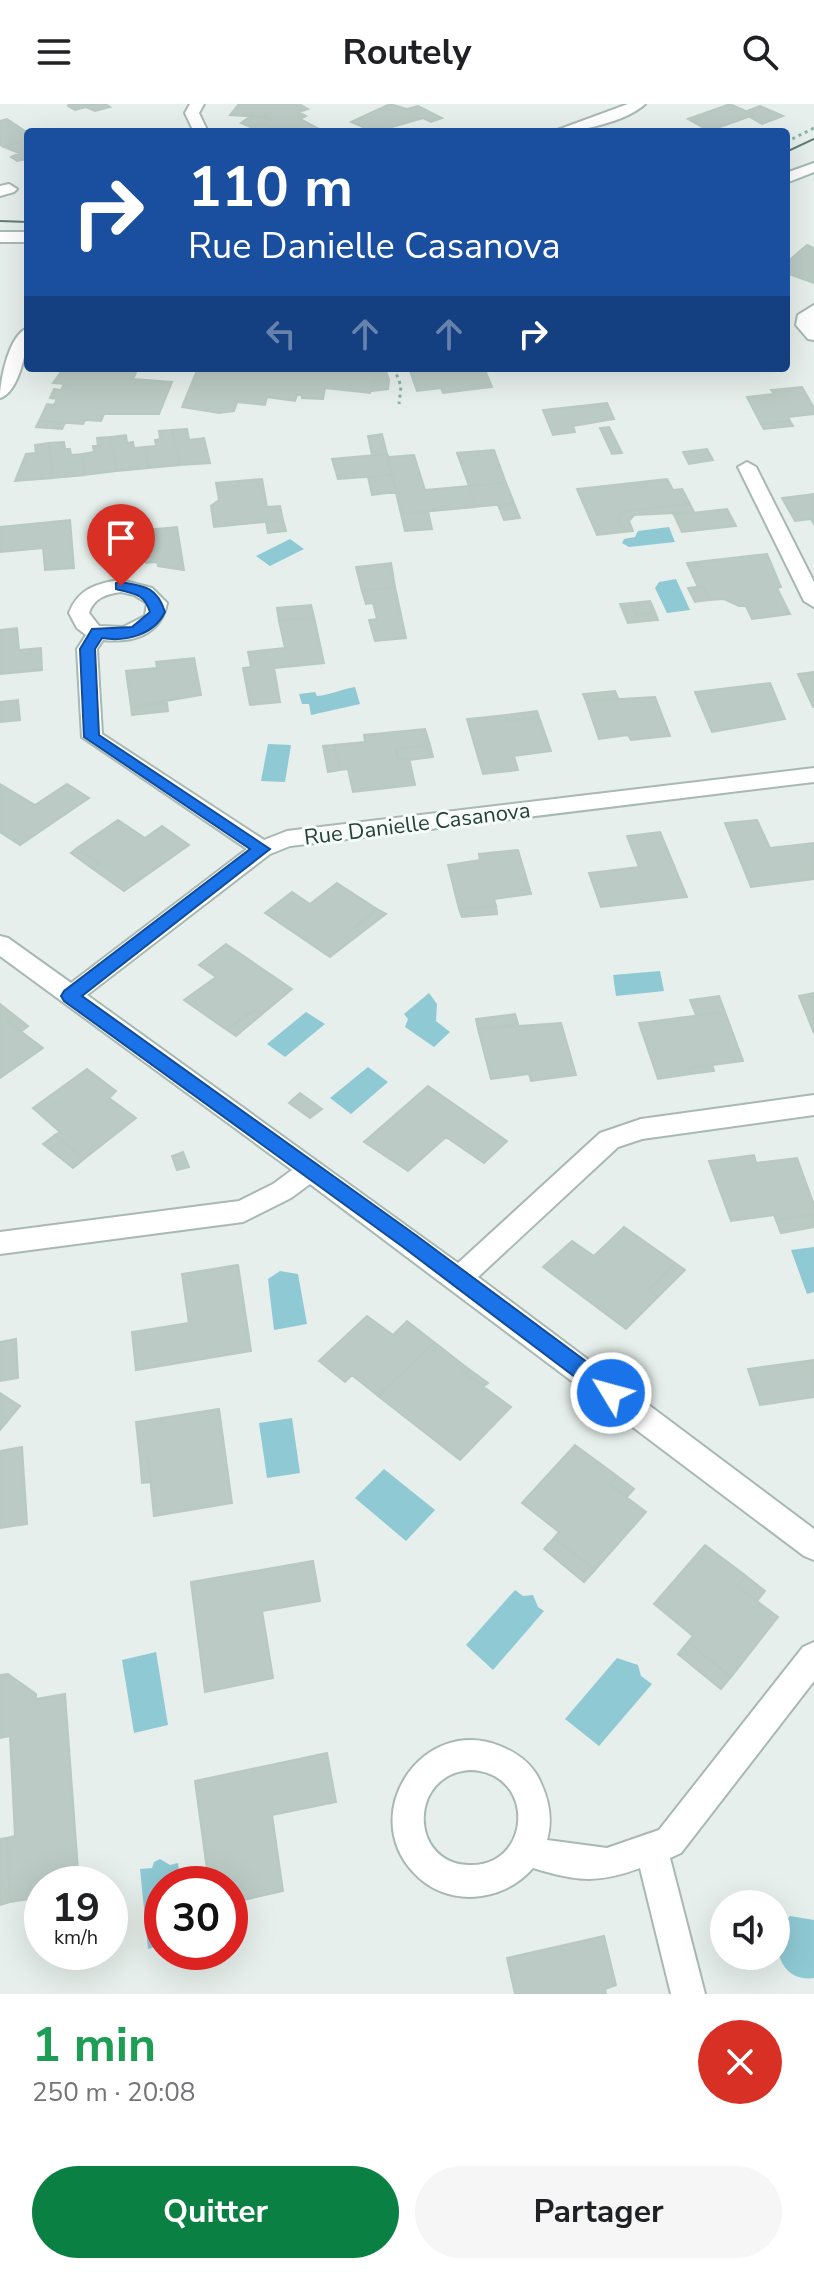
<!DOCTYPE html>
<html lang="fr">
<meta charset="utf-8">
<style>
body{margin:0;font-family:"Nunito Sans",sans-serif;background:#f6f6f6;color:#202124;height:100vh;display:flex;flex-direction:column;font-size:30px;white-space:nowrap}
*{box-sizing:border-box;margin:0}
p{font-size:26px;color:#757577}
.icon{flex:none;width:44px;height:44px;fill:none;stroke:currentColor;stroke-width:2;stroke-linecap:round;stroke-linejoin:round}
.map{position:relative;height:1890px;overflow:hidden}
.details{display:flex;flex-direction:column;background:#fff;flex:1}
.details>*{flex:none}
.banner{position:absolute;left:24px;top:24px;width:766px;height:244px;border-radius:8px;box-shadow:0 8px 32px #0002;background:#1a4fa0;color:#fff;overflow:hidden}
.buttons{position:absolute;left:710px;top:1786px;display:grid;gap:16px}
.buttons a{display:grid;place-items:center;width:80px;height:80px;border-radius:50%;background:#fff;box-shadow:0 8px 32px #0002;font-size:40px}
.speed{position:absolute;left:24px;top:1762px;display:flex;gap:16px;font-size:40px;font-weight:700;text-align:center}
.speed>*{display:grid;place-content:center;width:104px;height:104px;border-radius:50%;background:#fff;box-shadow:0 8px 32px #0002;line-height:1}
.speed small{font-size:20px;font-weight:400}
.speed .limit{border:12px solid #d22;background:#fff;color:#111}
.pin{position:absolute;display:grid;place-items:center;width:68px;height:68px;color:#fff;margin:-82px -34px;border-radius:50% 50% 50% 0;rotate:-45deg;box-shadow:0 0 8px #0007}
.pin .icon{rotate:45deg}
.me{position:absolute;width:88px;margin:-44px;rotate:307deg;stroke-linejoin:round;filter:drop-shadow(0 0 6px #0008)}
.turn{display:flex;align-items:center;gap:28px;height:168px;padding:0 32px;font-size:36px}
.turn .icon{width:104px;height:104px;stroke-width:2.5}
.turn b{display:block;font-size:56px;line-height:68px}
.lanes{display:flex;align-items:center;height:76px;padding:0 32px;background:#0003;justify-content:center;gap:40px;direction:ltr}
.lanes .off{opacity:.35}
.round{display:grid;place-items:center;flex:none;width:84px;height:84px;border-radius:42px;background:#f6f6f6}
.headline{display:flex;align-items:center;justify-content:space-between;height:136px;padding:0 32px}
h1{font-size:48px;font-weight:700;line-height:60px;color:#1e9e55}
.action{display:flex;gap:16px;margin-top:auto;padding:16px 32px}
.action a{flex:1;height:92px;border-radius:48px;background:#0b8043;color:#fff;font-size:32px;font-weight:700;line-height:92px;text-align:center}
.action a+a{background:#f6f6f6;color:#202124}
header{display:flex;justify-content:space-between;align-items:center;height:104px;padding:0 32px;background:#fff;font-size:36px;font-weight:700}
.map>svg:first-child{display:block}
</style>
<header><svg class="icon" aria-label="menu" viewBox="0 0 24 24"><path d="M4 6h16M4 12h16M4 18h16"/></svg>Routely<svg class="icon" aria-label="search" viewBox="0 0 24 24"><circle cx="10" cy="10" r="6"/><path d="M15 15l6 6"/></svg></header>
<div class="map">
<svg width="814" height="1890" viewBox="0 0 814 1890">
<rect width="100%" height="100%" fill="#e6efeb"/>
<!-- water -->
<path fill="#8ec9d4" d="M669,423L675,438L629,443L622,439L624,435L635,433L638,427Z
M290,435L304,445L270,462L256,452Z
M676,475L690,506L667,509L655,484L659,478Z
M355,583L360,600L311,611L309,600H302L299,590L315,588L317,592C330,591 342,585 355,583Z
M268,640L291,641L285,678L261,677Z
M660,867L664,887L616,892L613,871Z
M429,889L437,900L436,917L450,928L434,943L405,923L408,915L404,910Z
M306,908L325,920L285,953L267,940Z
M368,963L388,978L351,1010L330,994Z
M814,1143V1188L807,1190L791,1146Z
M280,1167L298,1170L307,1220L274,1226L268,1175Z
M292,1314L300,1369L267,1374L259,1319Z
M384,1365L435,1406L406,1437L355,1394Z
M515,1486L523,1492L533,1491L538,1503L544,1507L493,1566L466,1541Z
M156,1548L168,1621L134,1629L122,1556Z
M617,1554L638,1561L641,1572L652,1580L599,1642L565,1615Z
M160,1755L170,1761L178,1759L181,1780H162V1841L148,1845L140,1765L152,1764L154,1758Z
M790,1812L814,1816V1874C784,1878 774,1851 778,1825Z"/>
<!-- building -->
<path fill="#bbcac4" stroke="#b8c9c2" stroke-width="2" d="M69,0H105L110,3L95,7L86,3L75,6L68,2Z
M239,0H299L308,5L299,8L306,12L300,15L321,26L280,28L263,19L271,16L266,13L230,11Z
M390,0L407,5L418,2L442,14L431,18L423,14L375,28L351,18Z
M730,0L754,11L709,27L688,15Z
M760,2L783,12L762,20L750,13L754,11L747,7Z
M252,11L271,16L263,19L276,26L262,28L241,19Z
M7,15L28,29V35L4,43L0,41V17Z
M28,35V55L17,57L11,53L19,49L4,43Z
M807,141L814,144V179L786,169V159Z
M64,264H138L133,275L172,278L159,310H104L101,317L85,316L83,320L39,317L47,300L54,301L57,295L50,294L54,285L61,286L64,280L53,279Z
M198,264H385L389,276L373,278L370,289L325,284L323,295L302,294V291H297L295,297L267,293L265,301L237,298L234,307L219,309L182,303Z
M409,264H484L492,283L443,289L441,284L417,287Z
M389,276L388,285L371,287L373,278Z
M802,283L814,304V310L788,313L790,317L761,320L747,293L774,290L771,286Z
M607,299L614,315L573,322L575,328L553,331L543,306Z
M39,317L65,319L62,325L36,323Z
M790,317L793,322L764,325L761,320Z
M609,323L622,349L612,350L600,324Z
M187,325L189,336L204,334L210,359L180,361L172,326Z
M172,326L180,361L148,364L145,343L156,342L155,336L160,335L159,327Z
M382,330L387,350L372,351L368,332Z
M126,331L127,339L133,338L134,344L145,343L148,364L117,367L110,333Z
M110,333L117,367L85,371L82,350L94,348L93,342H98L97,334Z
M64,338L65,345H70L71,351L82,350L85,371L53,374L49,339Z
M49,339L53,374L15,377L26,350L36,349L35,341Z
M707,345L713,356L689,360L683,348Z
M494,346L506,379L469,382L457,349Z
M387,350L392,371L338,375L332,355Z
M387,350L389,353L414,351L425,386L469,382L475,403L401,410Z
M392,371L396,388L372,391L368,373Z
M262,375L267,403L280,402L283,416L214,423L211,402L219,396L216,379Z
M667,375L673,386L682,385L690,400L624,407L618,414L624,428L597,431L577,385Z
M506,379L514,399L475,403L469,382Z
M814,390V420L811,415L795,417L782,394Z
M514,399L520,414L504,416L498,401Z
M690,400L694,408L634,411L629,417L633,427L624,428L618,414L624,407Z
M727,405L736,422L682,428L674,411Z
M428,407L432,425L405,427L401,410Z
M70,416L74,464L45,466L43,444L0,448V423Z
M283,416L286,427L268,429L266,418Z
M144,417V423L112,425L111,419Z
M144,423L145,426L177,423L184,466L158,462L157,458L146,459V455L115,458L112,425Z
M767,450L781,483L777,484L790,510L752,515L746,502H739L724,495L709,496L703,482L698,483L687,459Z
M391,459L395,483L362,487L356,463Z
M703,482L709,496L695,498L688,484Z
M395,483L406,534L375,537L369,516L377,515L373,499L366,500L362,487Z
M650,497L655,508L636,511L631,499Z
M631,499L636,511L655,508L658,516L628,519L620,500Z
M311,501L314,513L279,517L277,504Z
M314,513L324,559L274,564L280,598L250,601L243,564L251,563L248,548L285,544L279,517Z
M17,524L19,546L41,544L42,566L0,570V526Z
M194,554L201,591L131,603L126,567L157,564L156,558Z
M814,568V603H813L798,570Z
M770,579L785,615L712,628L695,588Z
M615,587L618,594L586,597L583,590Z
M655,593L670,632L631,636L628,631L599,635L586,597Z
M18,596L20,616L0,618V598Z
M167,599L168,607L132,611L131,603Z
M537,607L539,613L508,617L506,611Z
M506,611L508,617L539,613L551,647L514,652L518,666L483,670L467,615Z
M425,625L430,641L396,645L398,655L409,654L415,681L353,688L348,665L340,666L334,641L365,638L364,631Z
M334,641L340,666L328,668L323,642Z
M430,641L433,653L409,656L398,655L396,645Z
M0,680L35,701L67,680L89,694L20,741L0,728Z
M118,716L145,734L162,722L189,741L124,787L93,765L99,760L77,744Z
M757,716L770,744L814,739V775L751,783L725,719Z
M660,728L687,793L601,803L589,769L639,763L627,732Z
M77,744L99,760L93,765L71,749Z
M518,746L531,790L494,795L496,802L459,805L448,761L480,756L479,750Z
M337,779L377,805L354,824L361,829L330,853L265,809L292,788L310,800Z
M496,802L497,810L462,813L459,805Z
M377,805L386,810L361,829L354,824Z
M226,840L292,885L261,911L253,906L227,926L184,896L216,873L199,861Z
M814,889V929L799,892Z
M719,892L725,908L696,911L690,896Z
M0,900L14,911L7,917L43,944L0,974Z
M253,906L261,911L236,932L227,926Z
M725,908L743,957L690,964L691,970L658,975L639,919Z
M515,910L518,920L478,925L476,915Z
M14,911L28,922L22,927L7,917Z
M561,919L576,971L531,977L529,970L491,975L478,925Z
M712,960L714,967L691,970L690,964Z
M87,965L116,987L109,994L136,1014L84,1055L55,1031L60,1028L33,1004Z
M428,982L507,1037L484,1059L446,1033L408,1067L364,1038Z
M300,989L322,1005L310,1014L289,999Z
M55,1031L84,1055L73,1064L43,1040Z
M183,1048L189,1063L177,1066L172,1052Z
M754,1051L756,1059L797,1054L814,1101V1111L776,1116L774,1111L731,1117L709,1057Z
M814,1111V1123L781,1129L776,1116Z
M624,1123L675,1159L648,1186L658,1193L626,1225L543,1163L572,1137L594,1152Z
M675,1159L685,1166L658,1193L648,1186Z
M238,1161L251,1247L136,1266L132,1228L189,1219L182,1170Z
M367,1212L393,1231L407,1217L434,1238L378,1292L352,1271L345,1278L319,1257Z
M16,1235L18,1274L0,1277V1238Z
M434,1238L466,1263L462,1267L511,1303L460,1356L378,1292Z
M814,1256V1293L760,1301L748,1265Z
M466,1263L488,1279L484,1282L462,1267Z
M0,1289L20,1302L0,1326Z
M219,1305L232,1399L154,1412L148,1353L140,1355L136,1318Z
M575,1341L617,1372L610,1381L646,1408L595,1466L554,1434L559,1428L522,1399Z
M22,1343L27,1420L0,1424V1347Z
M148,1353L151,1378L142,1379L140,1355Z
M617,1372L634,1385L627,1393L610,1381Z
M554,1434L595,1466L584,1478L544,1445Z
M705,1441L746,1472L737,1482L778,1513L731,1573L688,1538L693,1532L654,1500Z
M313,1457L320,1497L262,1507L273,1574L205,1588L191,1478Z
M746,1472L765,1487L757,1497L737,1482Z
M688,1538L731,1573L721,1585L678,1550Z
M8,1570L36,1590V1595L65,1590L79,1780H42V1793L10,1798L7,1734L15,1732L10,1632L0,1634V1571Z
M327,1649L336,1698L272,1711L283,1787L230,1799V1780H209L195,1677Z
M7,1734L10,1798L0,1801V1735Z
M604,1832L616,1881L605,1885L606,1890H515L507,1854Z"/>
<g fill="none" stroke-linecap="round" stroke-linejoin="round">
<defs>
<path id="street" d="M190,0H204L199,9L208,28H194L185,9Z
M628,0H645C626,18 578,28 552,28Z
M9,80L17,85L14,88L0,92V82Z
M814,201V236L808,235L796,221L798,211Z
M28,224C28,242 19,289 0,294C0,276 9,230 28,224Z
M747,358L756,363L814,478V503L804,497L738,363Z
M121,476L152,484L167,499C161,531 133,539 103,536L97,545L102,630L264,736L287,727L814,664V678L290,742L270,750L87,891L458,1159L600,1029L641,1015L814,991V1011L642,1035L618,1043L478,1173L814,1425V1456L804,1452L310,1080L291,1094L243,1118L0,1150V1128L239,1097L273,1080L292,1066L0,852V832L8,834L71,879L247,745L82,633L77,545L86,531L77,524L69,509C78,485 97,479 121,476ZM121,488L134,491L147,499L145,512L123,523L99,522L89,509C94,494 106,490 121,488Z
M814,1538V1577L681,1749L670,1754L705,1890H671L640,1764C597,1780 576,1777 533,1764C503,1799 446,1804 414,1769C357,1709 423,1611 500,1642C517,1649 532,1659 540,1677C549,1696 553,1715 547,1736L607,1744L659,1726L803,1543ZM471,1666C537,1669 532,1764 468,1761C408,1758 409,1669 471,1666Z"/>
<path id="secondary" d="M814,59V68L786,79V69Z
M0,128H28V138H0Z"/>
</defs>
<!-- street casing -->
<use href="#street" stroke="#a8b8b2" stroke-width="4"/>
<!-- secondary casing -->
<use href="#secondary" stroke="#a4bbb3" stroke-width="4"/>
<!-- path -->
<path stroke="#86b3a5" stroke-width="3" stroke-dasharray="3 4" stroke-linecap="butt" d="M786,38L814,24
M394,264L401,282L399,300"/>
<!-- street -->
<use href="#street" fill="#fff" fill-rule="evenodd"/>
<!-- secondary -->
<use href="#secondary" fill="#fff" fill-rule="evenodd"/>
<!-- tram -->
<path stroke="#5f7d75" stroke-width="2" d="M786,48L814,35
M0,117L28,118"/>
</g>
<!-- route -->
<path fill="#1a73e8" stroke="#114b97" stroke-width="2" d="M121,478C145,482 157,483 165,508C154,531 126,538 102,534L95,545L99,631L270,745L82,892L417,1132L619,1282L622,1289L619,1295L611,1298L604,1295L403,1143L64,897L61,892L64,887L250,745L84,633L80,545L92,525L132,523L150,508C144,489 134,490 116,485V479Z"/>
<g text-anchor="middle" stroke-width="6" stroke-linejoin="round" paint-order="stroke">
<!-- street labels -->
<g font-size="22" fill="#24423a" stroke="#f7fbf9">
<text transform="translate(417 719) rotate(-7)" y="8">Rue Danielle Casanova</text>
</g>
</g>
</svg>
<div class="buttons">
<a><svg class="icon" aria-label="sound" viewBox="0 0 24 24"><path d="M4 9h4l5-4v14l-5-4H4zM17 9q2 3 0 6"/></svg></a>
</div>
<div class="speed"><div>19<small>km/h</small></div><div class="limit">30</div></div>
<div class="pin" style="left:121px;top:482px;background:#d93025"><svg class="icon" aria-label="arrive" viewBox="0 0 24 24"><path d="M6 21V4h12l-3 4 3 4H6"/></svg></div>
<svg class="me" style="left:611px;top:1289px" viewBox="-20 -20 40 40"><circle r="17" fill="#1a73e8" stroke="#fff" stroke-width="3"/><path d="M0-11L8 9 0 5-8 9z" fill="#fff"/></svg>
<div class="banner">
<div class="turn"><svg class="icon" aria-label="right" viewBox="0 0 24 24"><path d="M7 20v-9h11M14 6l5 5-5 5"/></svg><div><b>110 m</b>Rue Danielle Casanova</div></div>
<div class="lanes"><svg class="icon off" aria-label="left" viewBox="0 0 24 24"><path d="M17 20v-9H6M10 6l-5 5 5 5"/></svg><svg class="icon off" aria-label="ahead" viewBox="0 0 24 24"><path d="M12 20V5M6 11l6-6 6 6"/></svg><svg class="icon off" aria-label="ahead" viewBox="0 0 24 24"><path d="M12 20V5M6 11l6-6 6 6"/></svg><svg class="icon" aria-label="right" viewBox="0 0 24 24"><path d="M7 20v-9h11M14 6l5 5-5 5"/></svg></div>
</div>
</div>
<section class="details">
<div class="headline"><div><h1>1 min</h1><p>250 m · 20:08</p></div><a class="round" style="background:#d93025;color:#fff"><svg class="icon" aria-label="close" viewBox="0 0 24 24"><path d="M6 6l12 12M18 6L6 18"/></svg></a></div>
<div class="action"><a>Quitter</a><a>Partager</a></div>
</section>
